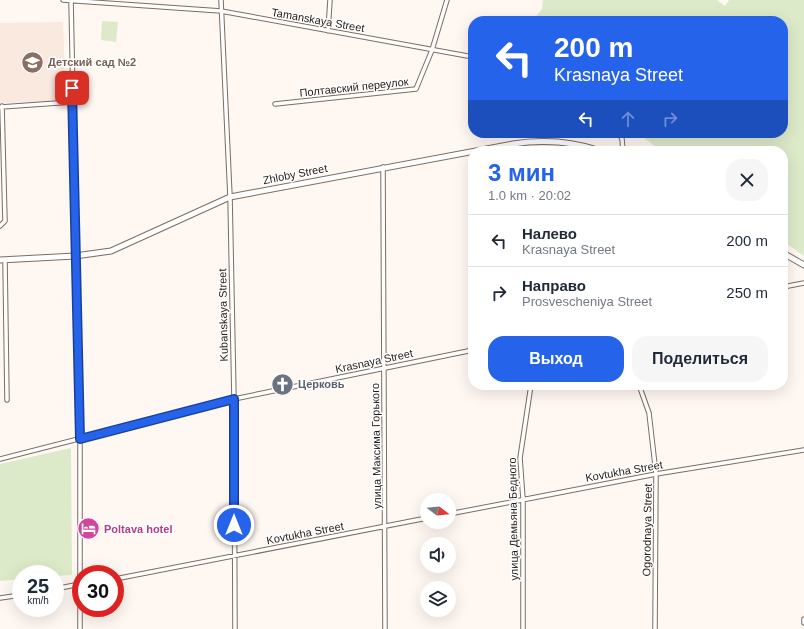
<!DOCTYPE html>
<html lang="ru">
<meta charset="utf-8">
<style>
body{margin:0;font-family:Helvetica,sans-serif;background:#f6f6f7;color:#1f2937;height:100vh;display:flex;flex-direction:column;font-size:15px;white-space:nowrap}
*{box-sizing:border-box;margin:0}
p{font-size:13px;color:#747a83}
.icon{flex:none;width:22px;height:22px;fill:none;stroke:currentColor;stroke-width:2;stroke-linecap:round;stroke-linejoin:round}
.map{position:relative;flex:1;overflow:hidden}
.details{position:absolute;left:468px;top:146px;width:320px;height:244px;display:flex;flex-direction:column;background:#fff;border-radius:16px;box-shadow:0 4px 16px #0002}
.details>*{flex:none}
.guide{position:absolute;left:468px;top:16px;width:320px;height:122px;border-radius:16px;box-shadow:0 4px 16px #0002;background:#2563eb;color:#fff;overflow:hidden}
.needle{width:26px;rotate:106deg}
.controls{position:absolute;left:420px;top:493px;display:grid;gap:8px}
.controls a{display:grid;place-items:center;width:36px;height:36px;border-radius:50%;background:#fff;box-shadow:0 4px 16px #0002;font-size:20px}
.speed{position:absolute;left:12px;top:565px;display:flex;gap:8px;font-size:20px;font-weight:700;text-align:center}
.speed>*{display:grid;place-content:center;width:52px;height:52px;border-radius:50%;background:#fff;box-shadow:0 4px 16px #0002;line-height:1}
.speed small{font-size:10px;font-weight:400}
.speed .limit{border:6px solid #d22;background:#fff;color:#111}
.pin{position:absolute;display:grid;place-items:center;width:34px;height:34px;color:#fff;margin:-17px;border-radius:8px;box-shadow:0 2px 6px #0006}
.me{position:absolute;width:44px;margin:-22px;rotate:0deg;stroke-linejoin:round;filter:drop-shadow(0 0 3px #0008)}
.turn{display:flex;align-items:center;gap:14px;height:84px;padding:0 20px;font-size:18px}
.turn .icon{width:52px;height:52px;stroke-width:2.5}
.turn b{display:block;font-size:28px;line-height:34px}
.lanes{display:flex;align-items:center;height:38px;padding:0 20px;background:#0003;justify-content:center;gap:20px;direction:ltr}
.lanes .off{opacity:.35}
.round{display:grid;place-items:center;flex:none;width:42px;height:42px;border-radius:16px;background:#f6f6f7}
.head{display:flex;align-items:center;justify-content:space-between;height:68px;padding:0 20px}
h1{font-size:24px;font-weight:700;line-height:30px;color:#2563eb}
.action{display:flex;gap:8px;margin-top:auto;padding:8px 20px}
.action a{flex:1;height:46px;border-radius:16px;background:#2563eb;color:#fff;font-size:16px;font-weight:700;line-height:46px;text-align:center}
.action a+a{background:#f6f6f7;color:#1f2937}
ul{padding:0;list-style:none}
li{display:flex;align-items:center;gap:12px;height:52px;padding:0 20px;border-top:1px solid #e0e1e3}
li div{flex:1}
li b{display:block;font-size:15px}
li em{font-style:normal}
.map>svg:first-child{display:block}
</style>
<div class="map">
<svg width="804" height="629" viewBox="0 0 804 629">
<rect width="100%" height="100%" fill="#fff7f2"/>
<!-- built -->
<path fill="#f9e9df" d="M63,22L66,101L0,103V23Z"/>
<!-- green -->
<path fill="#ddeac9" d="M543,0H717L725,6L729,0H804V256L783,241V151H662L637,133H783V21H532L542,9Z
M102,21L118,22L116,42L101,40Z
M71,448L72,575L55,576V574H21V579L0,581V464Z"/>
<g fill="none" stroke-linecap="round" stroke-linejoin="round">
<defs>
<path id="street" d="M63,0L221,11L473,57
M71,0L80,439V629
M221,0L230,197L234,399L235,629
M328,31L330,0
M275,104L416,89L432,50L447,0
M1,107L72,102
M619,133L622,139L623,151
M510,151L513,144
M383,167L385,629
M0,226L5,221L2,106
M5,260L7,400
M783,287L804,283
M639,385L649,413L656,474L655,629
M0,459L234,399L473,350
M449,514L656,474L804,450
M115,579L427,518
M55,589L80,584
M0,598L21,595
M804,619V623
M523,629V499L520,458L531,385"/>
<path id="secondary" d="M783,253L804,265
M0,260L75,256L111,251L230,197L513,144C544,139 571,141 601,151"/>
</defs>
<!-- street casing -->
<use href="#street" stroke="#7d6c61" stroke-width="5.5"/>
<!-- secondary casing -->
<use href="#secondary" stroke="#7d6c61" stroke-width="7"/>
<!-- street -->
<use href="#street" stroke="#fff" stroke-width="3.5"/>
<!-- secondary -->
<use href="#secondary" stroke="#fff" stroke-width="5"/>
</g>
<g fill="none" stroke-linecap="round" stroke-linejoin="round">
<defs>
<path id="route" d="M72,88L80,439L234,399V525"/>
</defs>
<!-- route casing -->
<use href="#route" stroke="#184099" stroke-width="10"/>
<!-- route -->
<use href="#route" stroke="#2563eb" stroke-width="7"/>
</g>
<!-- icons -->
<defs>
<symbol id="school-disc" viewBox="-11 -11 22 22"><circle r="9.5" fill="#8d6e63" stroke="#fff"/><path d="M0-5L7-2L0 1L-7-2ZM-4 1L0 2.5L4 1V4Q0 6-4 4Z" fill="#fff"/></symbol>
<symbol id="church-disc" viewBox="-11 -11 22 22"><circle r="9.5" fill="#6b7280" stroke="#fff"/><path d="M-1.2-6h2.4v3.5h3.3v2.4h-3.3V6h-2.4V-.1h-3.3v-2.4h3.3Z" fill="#fff"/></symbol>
<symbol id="hotel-disc" viewBox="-11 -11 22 22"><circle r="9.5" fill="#d1479c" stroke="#fff"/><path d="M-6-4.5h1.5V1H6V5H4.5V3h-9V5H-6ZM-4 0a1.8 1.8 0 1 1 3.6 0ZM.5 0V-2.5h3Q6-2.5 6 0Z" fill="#fff"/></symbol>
</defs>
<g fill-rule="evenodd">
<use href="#school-disc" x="20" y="50" width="25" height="25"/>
<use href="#church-disc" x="270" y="372" width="25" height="25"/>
<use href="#hotel-disc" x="76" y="516" width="25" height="25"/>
</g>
<g text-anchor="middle" stroke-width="3" stroke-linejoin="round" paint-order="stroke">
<!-- street labels -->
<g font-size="11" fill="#221b17" stroke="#fff">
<text transform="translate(318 20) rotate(10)" y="4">Tamanskaya Street</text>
<text transform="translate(354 87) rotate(-6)" y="4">Полтавский переулок</text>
<text transform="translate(295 174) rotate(-11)" y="4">Zhloby Street</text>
<text transform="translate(223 315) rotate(-91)" y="4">Kubanskaya Street</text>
<text transform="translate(374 361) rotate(-12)" y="4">Krasnaya Street</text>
<text transform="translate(376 446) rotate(-91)" y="4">улица Максима Горького</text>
<text transform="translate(624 471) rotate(-10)" y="4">Kovtukha Street</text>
<text transform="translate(513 519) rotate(-91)" y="4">улица Демьяна Бедного</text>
<text transform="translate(647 530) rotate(-89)" y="4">Ogorodnaya Street</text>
<text transform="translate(305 533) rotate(-11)" y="4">Kovtukha Street</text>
</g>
<!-- education labels -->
<g font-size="11" font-weight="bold" fill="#785e54" stroke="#fff" text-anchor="start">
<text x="48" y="66">Детский сад №2</text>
</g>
<!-- worship labels -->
<g font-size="11" font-weight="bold" fill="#5b616d" stroke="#fff" text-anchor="start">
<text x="298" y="388">Церковь</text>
</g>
<!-- hotel labels -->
<g font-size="11" font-weight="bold" fill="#b23c85" stroke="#fff" text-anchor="start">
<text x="104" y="533">Poltava hotel</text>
</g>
</g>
</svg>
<div class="controls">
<a><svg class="needle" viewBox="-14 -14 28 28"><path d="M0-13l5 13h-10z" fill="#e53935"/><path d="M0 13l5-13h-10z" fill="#747a83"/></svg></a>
<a><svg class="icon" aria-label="sound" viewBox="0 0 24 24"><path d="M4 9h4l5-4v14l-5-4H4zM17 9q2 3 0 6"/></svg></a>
<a><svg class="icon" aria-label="layers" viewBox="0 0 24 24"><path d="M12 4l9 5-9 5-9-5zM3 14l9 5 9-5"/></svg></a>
</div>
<div class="speed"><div>25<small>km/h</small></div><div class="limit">30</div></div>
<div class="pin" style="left:72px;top:88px;background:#d93025"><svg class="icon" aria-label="arrive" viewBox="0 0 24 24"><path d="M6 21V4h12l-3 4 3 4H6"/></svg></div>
<svg class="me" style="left:234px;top:525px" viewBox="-20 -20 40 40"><circle r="17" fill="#2563eb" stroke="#fff" stroke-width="3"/><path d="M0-11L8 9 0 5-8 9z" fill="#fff"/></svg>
<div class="guide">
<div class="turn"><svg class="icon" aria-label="left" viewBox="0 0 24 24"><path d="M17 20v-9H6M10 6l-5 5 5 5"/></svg><div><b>200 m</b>Krasnaya Street</div></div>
<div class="lanes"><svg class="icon" aria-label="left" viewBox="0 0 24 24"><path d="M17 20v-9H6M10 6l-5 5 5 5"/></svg><svg class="icon off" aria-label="ahead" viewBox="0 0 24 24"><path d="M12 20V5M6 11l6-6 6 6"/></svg><svg class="icon off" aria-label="right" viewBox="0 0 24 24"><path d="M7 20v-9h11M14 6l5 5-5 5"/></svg></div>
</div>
<section class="details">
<div class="head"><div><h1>3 мин</h1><p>1.0 km · 20:02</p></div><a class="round"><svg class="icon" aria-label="close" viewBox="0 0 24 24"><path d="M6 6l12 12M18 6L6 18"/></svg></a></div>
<ul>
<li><svg class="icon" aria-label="left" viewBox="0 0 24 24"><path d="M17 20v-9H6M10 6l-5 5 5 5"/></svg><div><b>Налево</b><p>Krasnaya Street</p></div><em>200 m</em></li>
<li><svg class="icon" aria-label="right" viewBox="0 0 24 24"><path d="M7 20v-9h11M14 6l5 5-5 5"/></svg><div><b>Направо</b><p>Prosvescheniya Street</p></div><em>250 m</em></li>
</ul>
<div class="action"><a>Выход</a><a>Поделиться</a></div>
</section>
</div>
